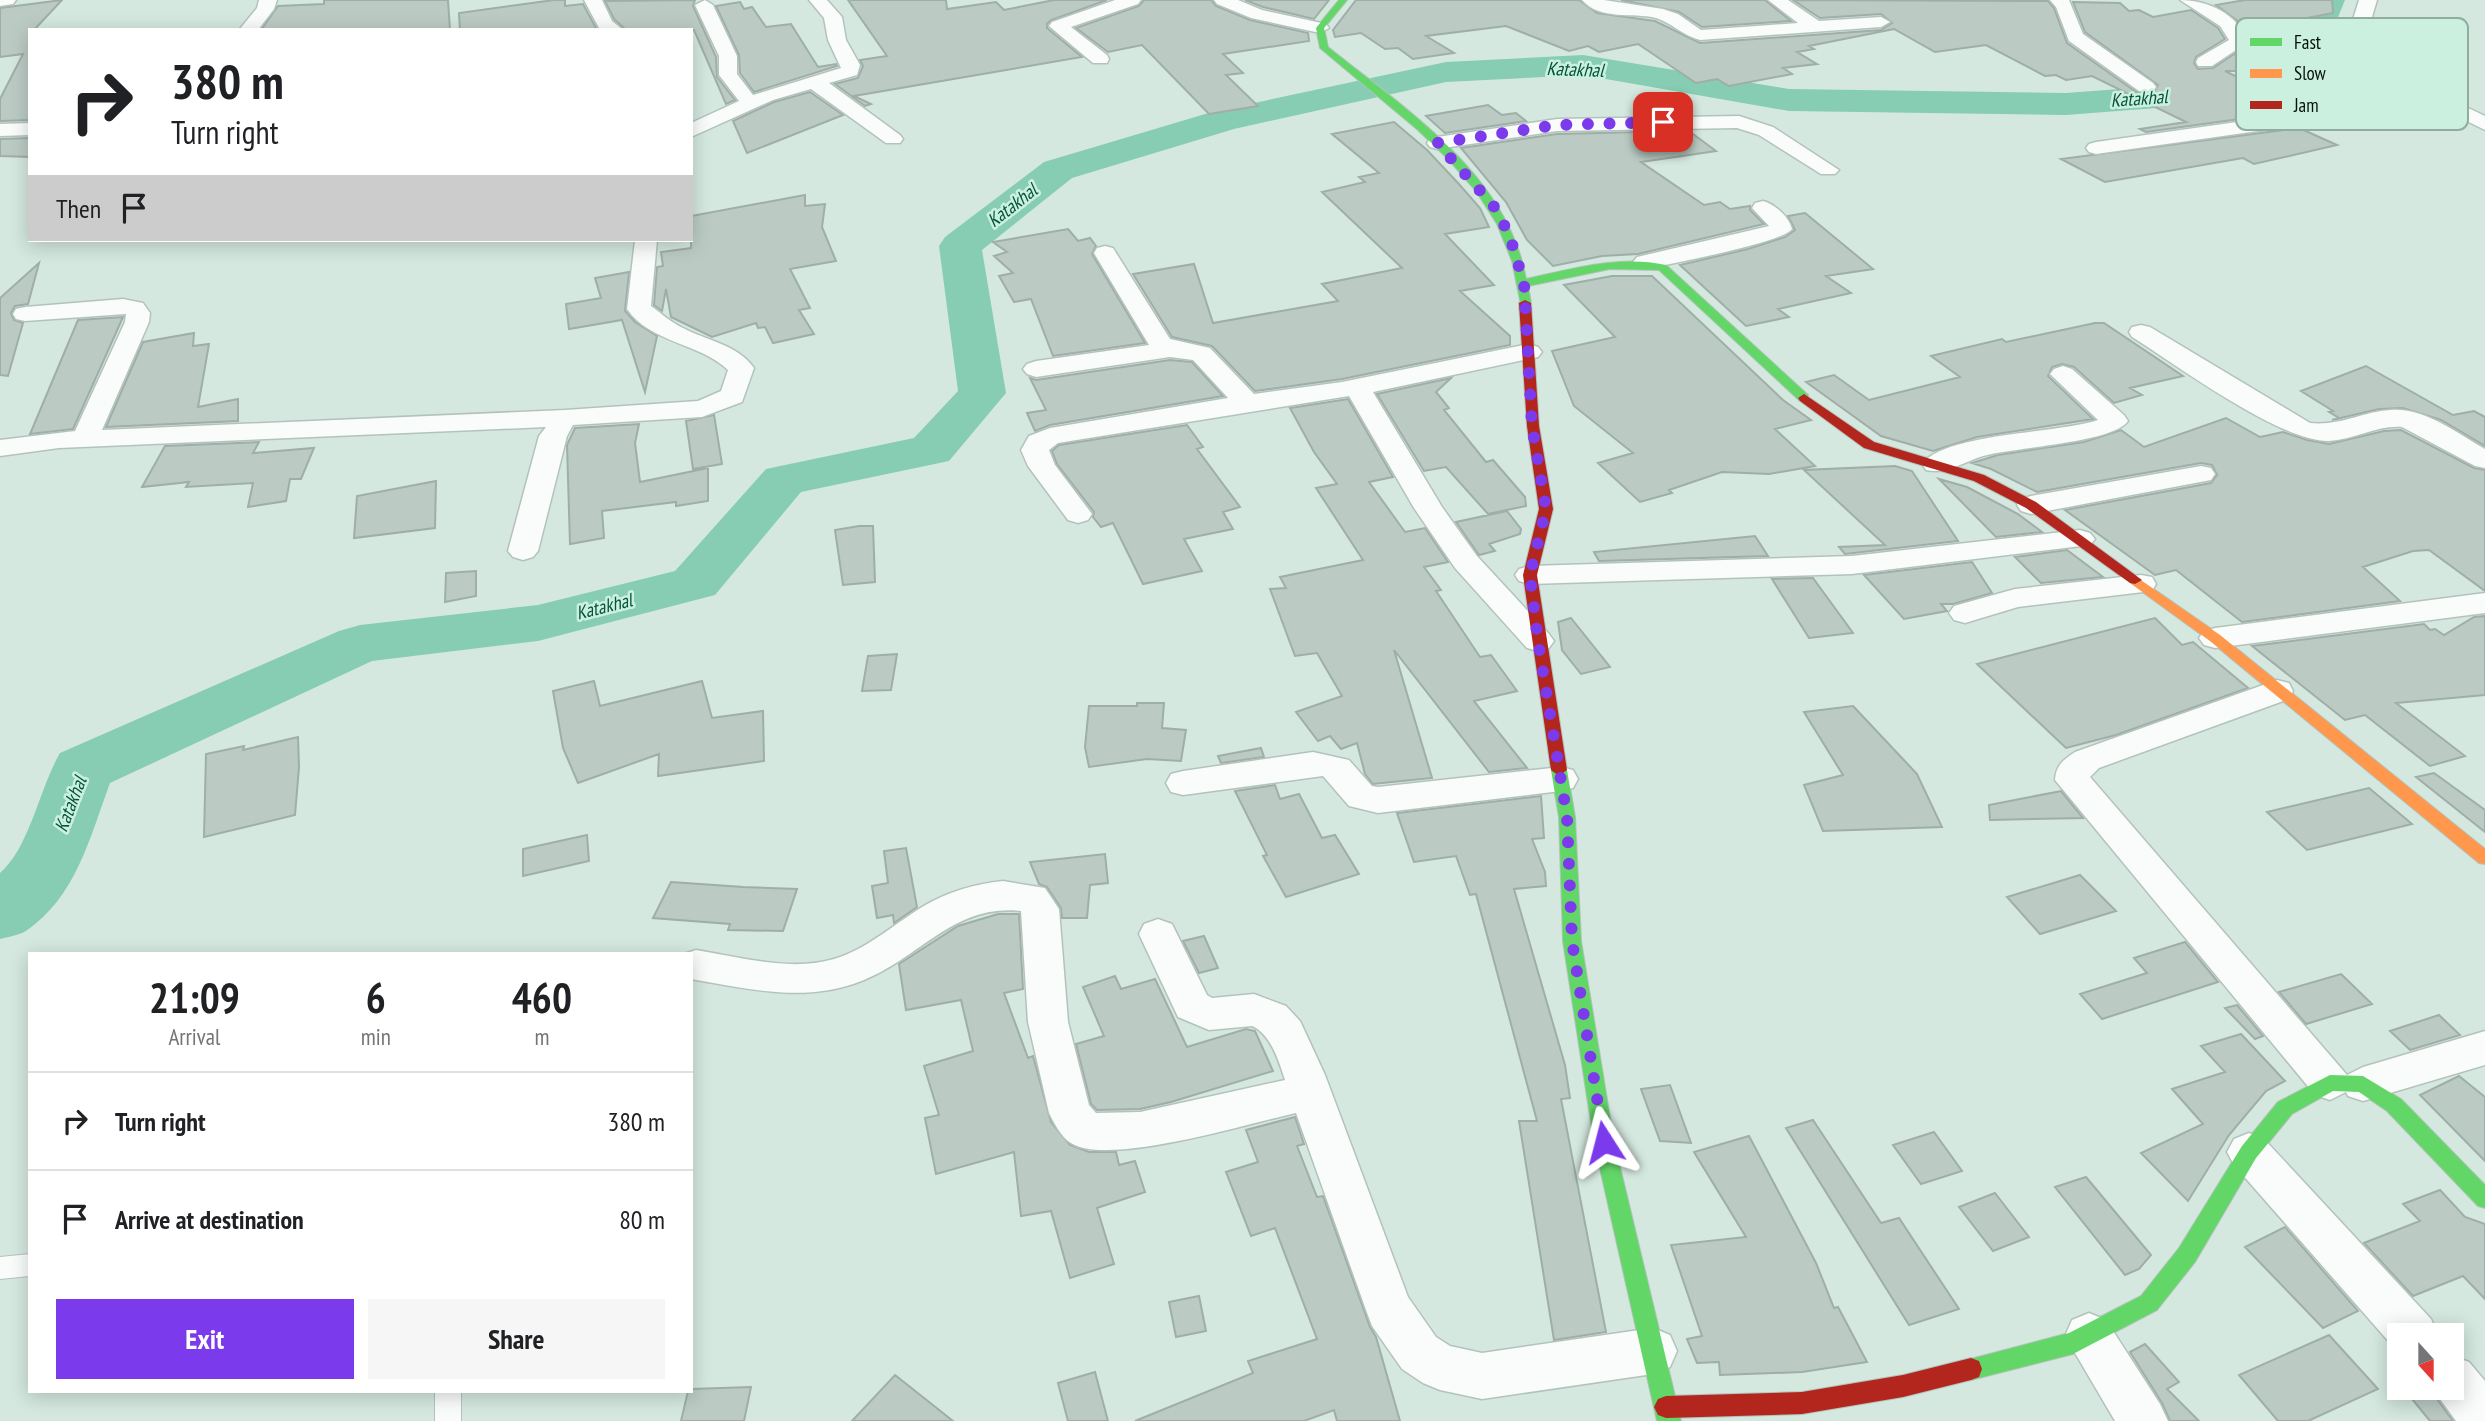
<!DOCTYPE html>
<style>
body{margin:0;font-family:"PT Sans Narrow",sans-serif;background:#f6f6f6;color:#202124;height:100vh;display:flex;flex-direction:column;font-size:26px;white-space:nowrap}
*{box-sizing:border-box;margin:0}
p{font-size:23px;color:#757577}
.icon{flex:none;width:38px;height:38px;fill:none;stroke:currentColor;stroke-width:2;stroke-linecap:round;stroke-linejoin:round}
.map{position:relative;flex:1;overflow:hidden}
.sheet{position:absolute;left:28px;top:952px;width:665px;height:441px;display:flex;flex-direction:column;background:#fff;border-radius:0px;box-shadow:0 4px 18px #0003}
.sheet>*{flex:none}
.guide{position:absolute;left:28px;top:28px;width:665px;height:214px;border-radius:0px;box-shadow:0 4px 18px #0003;background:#fff;color:#202124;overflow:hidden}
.needle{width:46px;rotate:159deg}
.tools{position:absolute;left:2387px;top:1323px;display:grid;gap:14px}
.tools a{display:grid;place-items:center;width:77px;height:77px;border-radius:0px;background:#fff;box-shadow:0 4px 18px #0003;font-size:35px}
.pin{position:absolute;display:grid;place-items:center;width:60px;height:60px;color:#fff;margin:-30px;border-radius:14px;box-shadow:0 4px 10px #0006}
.me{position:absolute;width:77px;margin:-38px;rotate:351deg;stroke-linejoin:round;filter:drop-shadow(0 0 5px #0008)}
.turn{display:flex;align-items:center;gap:24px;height:147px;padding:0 28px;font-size:32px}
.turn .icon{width:91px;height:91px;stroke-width:2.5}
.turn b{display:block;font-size:49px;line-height:60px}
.then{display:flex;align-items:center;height:66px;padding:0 28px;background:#0003;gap:14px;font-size:26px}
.eta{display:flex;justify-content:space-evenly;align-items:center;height:119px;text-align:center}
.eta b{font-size:42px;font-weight:700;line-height:49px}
.cta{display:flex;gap:14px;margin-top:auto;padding:14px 28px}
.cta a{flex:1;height:80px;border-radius:0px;background:#7c3aed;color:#fff;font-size:28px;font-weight:700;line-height:80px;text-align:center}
.cta a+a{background:#f6f6f6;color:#202124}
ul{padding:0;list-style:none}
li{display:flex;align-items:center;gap:21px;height:98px;padding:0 28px;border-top:2px solid #e0e0e0}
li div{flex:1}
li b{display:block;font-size:26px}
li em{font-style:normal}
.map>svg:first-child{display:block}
</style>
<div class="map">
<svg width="2485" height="1421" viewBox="0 0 2485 1421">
<rect width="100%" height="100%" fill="#d4e8df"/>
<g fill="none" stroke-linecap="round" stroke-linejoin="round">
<!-- river -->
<path fill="#87cdb3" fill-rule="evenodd" d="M2313,0H2345L2319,64L2314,71L2260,98L2247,101L2066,115L1789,111L1583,75L1446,82L1234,129L1072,178L982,250L1006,393L949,461L801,492L715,595L538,641L372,661L110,783C90,837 76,897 26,931C19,935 8,937 0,939V873C30,847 39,789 60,753L339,631L360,625L538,605L675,571L766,469L914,438L958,391L939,246L945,237L1044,162L1212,112L1446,62L1583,55L1789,89L2066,93L2240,80L2288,58Z"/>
</g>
<!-- building -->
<path fill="#bbcbc4" stroke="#9faea7" stroke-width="2" d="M62,0L34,30H30V120L0,121V99L23,54L0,57V8Z
M324,0H448L450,30H261L278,6L324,4Z
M554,0H565V6L583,4L597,30H460L459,13Z
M695,0L693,6L716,57L717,77L735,100L726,104L694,30H626L614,19L605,1Z
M848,0H946L947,9L996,2L1004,10L1054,0H1107L1051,20L1047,24V28L1082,57L854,96L871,104L865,106L835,84L858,78L863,66L860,60L887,56Z
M1144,0H1211L1216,6L1250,20L1308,33L1309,41L1223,54L1243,73L1226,75L1258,106L1209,114L1142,45L1108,52L1076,28L1139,6Z
M1245,0H1329L1314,19L1263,7Z
M1356,0H1579L1597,13L1655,21L1700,43L1881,30L1892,23L1881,14L1820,18L1793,0L2048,1L2054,8L2067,43L2139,94H2153L2158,85L2085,32L2073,2L2120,3L2129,11L2139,10L2153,17L2191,10L2218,28L2225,39L2196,57L2194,63L2198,69L2213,68L2251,43L2239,22L2216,5L2245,0H2332L2333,13L2271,25L2329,71H2225L2305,110L2146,132L2140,129L2186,122L2092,76L2066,80L2056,75L2045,76L1986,45L1935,52L1894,29L1809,46L1814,49L1797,52L1817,64L1783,68L1792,74L1729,86L1717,79L1696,83L1638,44L1599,52L1588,46L1569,51L1506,26L1426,36L1454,53L1413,59L1398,48L1385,49L1361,33L1335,37L1333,30Z
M1621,0H1765L1791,21L1702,27L1679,12Z
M740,2L744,9L752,7L766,27L791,24L818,67L836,64L837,66L754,92L740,73L739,55L716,6Z
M810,92L843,115L747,153L733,121L774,102Z
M1488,105L1502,115L1516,113L1526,121L1445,133L1426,116Z
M1394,122L1427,150L1458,183L1480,208L1489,227L1445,234L1494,285L1460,291L1510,336V345L1342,379L1255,391L1212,346L1172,337L1133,274L1194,264L1213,323L1338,301L1322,284L1402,268L1322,192L1365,182L1359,177L1379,173L1332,134Z
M2299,128L2337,145L2254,164L2243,158L2105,182L2061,159Z
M1689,131L1716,151L1641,162L1704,205L1720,202L1730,209L1750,206V210L1764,224L1638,254L1602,256L1553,266L1527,240L1506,202L1461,148L1557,134L1642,132L1645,135Z
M30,138V157L0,156V139Z
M805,195V206L825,204L822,227L836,261L790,269L810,308L799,310L814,334L773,343L765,327L758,328L756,323L712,337L671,317L666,289L662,311L654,305L657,267L663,266L661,252L691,248V216Z
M1805,213L1873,269L1826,276L1851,293L1778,309L1789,317L1746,326L1680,265L1748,249L1785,237L1795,230L1788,216Z
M1068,229L1078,241L1090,238L1096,246L1092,254L1145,343L1053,356L1031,299L1014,302L999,276L1013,273L994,256L1007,252L993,242Z
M39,263L28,304L15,306L11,313L14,320L23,323L8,376L0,375V298Z
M629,272L625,311L635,322L657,336L645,392L622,320L569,329L566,304L601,298L595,278Z
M1612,276H1652L1783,400L1811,420L1775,429L1815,466L1769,474L1722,472L1669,490L1672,493L1640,502L1598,463L1633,453L1574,406L1552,351L1615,337L1564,285Z
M123,317L73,429L30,434L78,320Z
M2095,323H2104L2183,376L2130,388L2142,395L2114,403L2074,367L2062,364L2052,367L2048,376L2093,419L1977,437L1933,451L1881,436L1806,382L1834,375L1869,400L1960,377L1931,356L2002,339L2006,342Z
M194,333L193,346L209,344L198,407L238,399V421L106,427L143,342Z
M1170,360L1192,362L1223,396L1050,425L1035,431L1027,413L1046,410L1030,378L1036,380Z
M2366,366L2453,415L2474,411L2485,417V446L2441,420L2403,408L2379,409L2332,420L2339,418L2329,412L2333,411L2301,391Z
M1451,378L1436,392L1449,408L1444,410L1486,462L1493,460L1525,497L1526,506L1488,514L1446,467L1424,471L1377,394Z
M1348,399L1393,477L1369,482L1405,532L1425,528L1448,562L1424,567L1441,590L1436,591L1480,657L1491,655L1517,691L1474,701L1527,768L1489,772L1394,650L1432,778L1373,784L1365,774L1357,743L1341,749L1330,736L1318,741L1296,712L1342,696L1317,653L1295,656L1270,589L1286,588L1280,577L1363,560L1316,488L1337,484L1314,452L1290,408Z
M714,415L722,464L693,469L686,421Z
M2226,418L2260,437L2283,432L2307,440L2329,444L2384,431L2401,430L2474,468L2485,470V591L2429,550L2413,551L2363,567L2400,601L2242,622L2176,570L2155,575L2065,510L2211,483L2217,475L2212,465L2201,463L2037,492L1991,469L1972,463L1998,455L2084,442L2121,430L2144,447Z
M639,424L635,443L640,482L708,468V501L676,506V502L602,511L604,538L570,544L567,445L575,428Z
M1187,425L1203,447L1197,449L1240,507L1223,512L1233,529L1184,539L1202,571L1143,584L1113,523L1101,527L1093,517L1094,512L1057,464L1052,451L1059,445Z
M259,442L253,453L314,448L301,479H290L286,501L248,507L253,483L186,487L189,482L142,487L165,446Z
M1895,466L1912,471L1958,541L1845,554L1839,547L1885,545L1804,470Z
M1939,479L1967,487L2018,514L2042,532L1996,537Z
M436,481L435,528L354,538L357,496Z
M1507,511L1521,529L1520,534L1489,544L1495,551L1479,555L1456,522Z
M859,526H873L875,582L843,585L835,530Z
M1755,536L1768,556L1599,561L1594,552Z
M2067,550L2103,577L2041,583L2015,557Z
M1972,562L1992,593L1953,604H1941L1947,611L1904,619L1864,575Z
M476,571V596L445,602L446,573Z
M1813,578L1853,633L1809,638L1772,579Z
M2485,616V695L2396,703L2465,756L2430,766L2365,715L2345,720L2252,646L2424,624L2430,630L2435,629L2444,635L2474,617Z
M1571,618L1610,667L1581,674L1562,650L1558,622Z
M2155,618L2182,645L2193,642L2248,688L2116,735L2066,748L1977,664Z
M897,654L891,690L862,691L868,656Z
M594,681L600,706L702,681L712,718L763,711L764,761L658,776L659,754L578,783L563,748L553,691Z
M1137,703H1164L1162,728L1186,730L1181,761L1147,759L1089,767L1085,747L1089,706H1137Z
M1853,706L1917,774L1942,827L1823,831L1804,785L1843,775L1804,712Z
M298,737L299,767L295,815L204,837L206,754L244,746L243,750Z
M1261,748L1264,757L1221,763L1218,756Z
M2434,773L2485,810V832L2416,777Z
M1275,785L1280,799L1299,794L1322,838L1335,835L1359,874L1286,897L1263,856L1267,855L1235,791Z
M2369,788L2412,824L2307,850L2267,812Z
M2061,791L2083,818L1990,820L1989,805Z
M1541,796L1544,838L1532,839L1545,872L1546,886L1514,889L1565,1065L1570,1098L1561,1099L1606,1332L1554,1340L1519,1121H1537L1476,894L1470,895L1456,856L1414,862L1397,813Z
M587,835L589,861L523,876V849Z
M906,848L917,907L894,923L893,915L877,918L872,886L888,883L884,851Z
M1105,854L1108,883L1090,885L1087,918H1062L1061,908L1047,887L1039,884L1030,862Z
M2080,875L2116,911L2040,934L2007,897Z
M671,882L743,887L797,889L783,931L728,930L730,924L653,918Z
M998,914H1019L1023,989L1004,993L1028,1058L1033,1056L1051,1122L1070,1145L1089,1152H1116L1119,1165L1135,1161L1145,1192L1097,1208L1114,1264L1070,1278L1051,1211L1021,1216L1014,1152L936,1174L925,1118L939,1115L924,1066L973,1051L961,1000L906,1010L899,964L958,926Z
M1204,936L1218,968L1199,973L1183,941Z
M2185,942L2218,982L2102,1019L2080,994L2147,973L2134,958Z
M2341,974L2372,1004L2306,1024L2279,992Z
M1115,976L1121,989L1155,979L1187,1047L1246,1029L1255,1031L1273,1071L1171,1102L1140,1109L1097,1110L1091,1104L1076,1044L1104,1036L1083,987Z
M2237,1005L2263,1036L2255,1039L2225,1008Z
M2439,1015L2460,1035L2410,1050L2390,1031Z
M2241,1034L2285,1081L2266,1091L2229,1135L2188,1201L2141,1153L2203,1124L2172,1089L2225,1072L2201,1046Z
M2459,1076L2485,1097V1161L2420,1095Z
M1670,1085L1691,1143L1660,1141L1641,1089Z
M1295,1117L1304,1144L1297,1146L1317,1197L1323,1196L1370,1327L1376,1337L1400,1421H1337L1334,1410L1304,1421H1135L1253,1373L1248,1361L1317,1339L1275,1228L1251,1236L1226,1172L1258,1162L1246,1130Z
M1813,1120L1881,1223L1899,1218L1959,1309L1909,1325L1786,1128Z
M1934,1132L1962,1171L1921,1184L1893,1145Z
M1749,1136L1816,1263L1834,1308L1838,1307L1867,1362L1802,1372L1720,1375L1719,1362L1697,1363L1687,1339L1702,1336L1671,1245L1746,1237L1694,1152Z
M2086,1177L2151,1255L2139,1269L2125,1275L2055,1187Z
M2440,1190L2465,1217L2485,1224V1299L2463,1276L2413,1296L2364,1243L2420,1221L2403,1204Z
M1995,1193L2029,1237L1993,1251L1959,1207Z
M2285,1227L2358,1311L2323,1328L2245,1247Z
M1199,1296L1206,1331L1176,1337L1169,1302Z
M2329,1335L2378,1389L2308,1421H2278L2239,1375Z
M2145,1344L2179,1382L2167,1389L2199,1421H2170L2162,1403L2130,1352Z
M1095,1372L1108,1421H1068L1058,1383Z
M895,1375L953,1421H852Z
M751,1387L744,1421H681L688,1391L691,1389Z
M2403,1388H2429L2453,1421H2430Z"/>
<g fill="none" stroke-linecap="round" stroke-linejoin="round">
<defs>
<path id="lane" d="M30,1254V1276L0,1279V1257Z
M435,1391H461V1421H435Z"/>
<path id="street" d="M0,0H16L13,4L0,6Z
M259,0H277L274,9L258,30H239L257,8Z
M584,0H602L612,21L623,30L599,28Z
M705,0L713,5L737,56V74L753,95L841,68L828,40L824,18L809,0H827L842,17L846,40L860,65L857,75L829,83L900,135L903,139L900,143H886L811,89L773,100L691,137V123L739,101L719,75V56L695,5Z
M1115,0H1141L1138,4L1071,27L1107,55L1109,59L1107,63H1093L1049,26L1052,22Z
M1214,0H1238L1262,10L1326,24L1329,28L1320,33L1251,18L1217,4Z
M1582,0H1604L1663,9L1678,14L1701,30L1798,23L1768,0H1788L1819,21L1881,17L1890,22L1881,27L1700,40C1683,36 1672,23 1656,18C1633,12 1600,21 1582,0Z
M2050,0H2069L2083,34L2153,83L2156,87L2153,91H2139L2069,41L2056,7Z
M2180,0C2208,0 2238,14 2248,42L2212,66H2198L2196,62L2198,58L2229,40L2220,26Z
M2359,0H2377L2369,27L2362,35C2383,72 2448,98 2485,116V130L2414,95L2405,100L2329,121L2096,154L2089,152L2086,148L2089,144L2096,142L2328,109L2391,92L2400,87C2377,73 2357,59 2344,35L2351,26Z
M1739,116L1773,127L1839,170L1835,174H1821L1759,135L1737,128L1557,131L1437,149L1430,147L1427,143L1430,139L1437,137L1557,119Z
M30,123V135L0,136V124Z
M1763,201C1775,204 1789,217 1792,229C1782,243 1669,264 1645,269L1637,267L1633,262L1637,257L1769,226L1752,208L1755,203Z
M635,240H657L651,306C662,314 672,323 683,328C707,341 737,344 754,368L742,402L702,417L573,425L567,436L538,551L533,557L523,560L513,557L508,551L539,436L546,427L59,448L0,456V440L75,431L125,322L126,314L25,321L16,319L13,314L16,309L25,307L123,299L143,303L150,313L149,322L102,430L565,410L698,401L721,391L728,370C700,343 650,343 627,309Z
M1105,246L1113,248L1170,339L1210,348L1254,394L1342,382L1529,344L1538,347L1542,352L1538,357L1373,392L1442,507L1477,556L1549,634L1554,641L1549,648L1538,651L1527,648L1455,568L1414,508L1349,396L1058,443L1049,450L1055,465L1092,514L1088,520L1078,523L1068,520L1028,466L1021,450L1029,436L1050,428L1228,398L1193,360L1170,357L1036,377L1027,374L1023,369L1027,364L1036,361L1149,345L1094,253L1097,248Z
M2141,325L2150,327L2310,423C2341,426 2361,412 2390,410C2424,407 2457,433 2485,449V468L2475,466L2402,427C2377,425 2354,440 2329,441C2280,442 2177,365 2132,337L2129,332L2132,327Z
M2063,366L2072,369L2124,415L2128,421C2113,443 2014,447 1983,456C1964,462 1945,475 1926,470L1922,464C1944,433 2062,433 2098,420L2050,374L2054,369Z
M2201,466L2211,468L2215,474L2211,480L2031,514L2021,511L2017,505L2021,499L2031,496Z
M2080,530L2090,533L2095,539L2090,545L1852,574L1530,584L1519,581L1515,575L1519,569L1530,566L1852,556Z
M2141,575L2152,577L2156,584L2152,591L2018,607L1965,623L1954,620L1949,613L1954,606L2015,589Z
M2485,593V613L2215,648L2204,645L2199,638L2204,631L2215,628Z
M2277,680L2289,683L2293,691L2289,699L2099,768L2090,777L2347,1075L2363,1067L2485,1031V1065L2363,1101L2348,1096L2346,1092L2330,1100L2315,1095L2055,780C2056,765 2063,760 2075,752Z
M1313,752L1349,760L1372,786L1378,787L1561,767L1573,770L1578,779L1573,788L1561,791L1378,813L1349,806L1323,776L1183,795L1171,792L1166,783L1171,774L1183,771Z
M1003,881L1045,888L1059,909L1068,1022L1089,1105L1096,1113L1140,1112L1285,1080C1279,1062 1271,1034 1252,1026L1209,1030L1178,1017L1139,934L1144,924L1158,919L1172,924L1207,995L1212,998L1254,994L1286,1006L1300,1021L1325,1075L1408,1297L1436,1337L1450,1346L1482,1353L1653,1328L1670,1335L1677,1351L1670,1367L1653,1374L1482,1399L1440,1390L1423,1383L1402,1369L1372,1326L1366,1310L1296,1113C1250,1123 1108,1167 1071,1143C1061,1137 1054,1123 1049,1113L1028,1022L1021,911C954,904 921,957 864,980C808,1003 753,990 696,980L691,979V954H684L696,950C740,957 790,972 834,959C867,949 893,925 922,907C947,892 974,884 1003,881Z
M2249,1133L2264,1139L2431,1319L2438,1335H2399V1352L2397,1351L2234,1165L2227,1152L2234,1139Z
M2089,1313L2106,1320L2160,1404L2168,1421H2115L2065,1336L2072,1320Z
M2452,1356L2469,1362L2485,1381V1421H2456L2432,1388H2452Z"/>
<path id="fast" d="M1339,0H1347L1324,28L1328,47C1405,109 1508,175 1526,279C1572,269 1619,255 1666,265L1808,395V401H1800L1659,270L1610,269L1528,286L1531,303L1521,305L1512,261L1497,224L1476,191L1449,160L1418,130L1320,48L1316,28Z
M1559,764L1567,770L1575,817L1581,941L1614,1142L1681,1421H1657L1594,1142L1563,941L1559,817L1551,770Z
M2330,1075L2363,1076L2401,1099L2485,1185V1208L2478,1206L2387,1111L2359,1092L2333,1091L2292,1114L2256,1158L2195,1262L2157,1310L2073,1354L1971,1380L1963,1377L1960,1369L1963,1361L2069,1333L2141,1296L2179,1248L2242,1146L2278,1102Z"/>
<path id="slow" d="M2135,576L2220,635L2485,849V864L2479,863L2210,641L2130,583L2128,580L2130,577Z"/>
<path id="jam" d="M1525,300L1531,303L1539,426L1553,509L1537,575L1567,770L1559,776L1551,770L1523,575L1539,509L1527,426L1519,303Z
M1804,394L1874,442L1984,475L2036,502L2142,580L2135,584L2130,583L2026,508L1974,481L1864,448L1800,401L1798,398Z
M1971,1358L1979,1361L1982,1369L1979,1377L1971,1380L1903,1397L1802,1414L1666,1418L1658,1415L1654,1407L1658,1399L1666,1396L1802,1392L1903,1375Z"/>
</defs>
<!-- lane casing -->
<use href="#lane" stroke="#b3c3bc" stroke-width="2"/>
<!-- street casing -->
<use href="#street" stroke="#b3c3bc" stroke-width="3"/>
<!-- fast casing -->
<use href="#fast" stroke="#b3c3bc" stroke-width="2"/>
<!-- slow casing -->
<use href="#slow" stroke="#b3c3bc" stroke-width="2"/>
<!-- jam casing -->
<use href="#jam" stroke="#b3c3bc" stroke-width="2"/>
<!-- lane -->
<use href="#lane" fill="#f9fcfa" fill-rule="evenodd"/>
<!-- street -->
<use href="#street" fill="#f9fcfa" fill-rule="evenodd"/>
<!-- fast -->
<use href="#fast" fill="#63d668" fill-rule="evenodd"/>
<!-- slow -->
<use href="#slow" fill="#ff974d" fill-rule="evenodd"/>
<!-- jam -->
<use href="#jam" fill="#b3261e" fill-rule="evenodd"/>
</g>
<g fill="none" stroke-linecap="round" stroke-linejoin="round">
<!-- route -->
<path stroke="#7c3aed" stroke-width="12" stroke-dasharray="0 21.6" d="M1604,1142L1572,941L1567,817L1538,641L1530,575L1546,509L1532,426L1524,283L1509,234L1493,205L1437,143L1557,125L1663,122"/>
</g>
<g text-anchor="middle" stroke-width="5" stroke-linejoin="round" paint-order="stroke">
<!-- far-water labels -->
<g font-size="19" font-style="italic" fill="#03543d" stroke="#ccf0e0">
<text transform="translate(1575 69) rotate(2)" y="7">Katakhal</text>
<text transform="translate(2139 98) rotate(-4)" y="7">Katakhal</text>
<text transform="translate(1012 205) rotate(-38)" y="7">Katakhal</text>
<text transform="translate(604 606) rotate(-14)" y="7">Katakhal</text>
<text transform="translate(70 804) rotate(-69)" y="7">Katakhal</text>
</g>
</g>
<!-- legend -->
<rect x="2236" y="18" width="232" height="112" rx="10" fill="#ccf0e0" stroke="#90ada0" stroke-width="2"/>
<rect x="2250" y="38" width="32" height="8" fill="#63d668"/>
<rect x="2250" y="69" width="32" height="9" fill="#ff974d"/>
<rect x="2250" y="101" width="32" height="8" fill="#b3261e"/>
<g font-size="19" fill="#05110c">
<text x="2294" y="49">Fast</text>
<text x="2294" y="80">Slow</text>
<text x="2294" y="112">Jam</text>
</g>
</svg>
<div class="tools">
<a><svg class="needle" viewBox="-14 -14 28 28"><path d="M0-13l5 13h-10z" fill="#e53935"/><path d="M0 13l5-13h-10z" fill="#757577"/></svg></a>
</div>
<div class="pin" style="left:1663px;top:122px;background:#d93025"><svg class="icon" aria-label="arrive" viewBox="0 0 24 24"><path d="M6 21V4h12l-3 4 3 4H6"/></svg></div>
<svg class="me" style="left:1604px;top:1142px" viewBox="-20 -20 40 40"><path d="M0-17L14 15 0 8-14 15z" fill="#7c3aed" stroke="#fff" stroke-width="4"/></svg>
<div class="guide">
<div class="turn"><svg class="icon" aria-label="right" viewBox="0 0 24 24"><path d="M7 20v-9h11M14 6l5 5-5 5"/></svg><div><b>380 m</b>Turn right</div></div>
<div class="then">Then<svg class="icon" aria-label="arrive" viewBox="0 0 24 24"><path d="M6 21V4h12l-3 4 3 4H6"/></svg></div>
</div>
<section class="sheet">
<div class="eta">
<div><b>21:09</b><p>Arrival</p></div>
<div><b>6</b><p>min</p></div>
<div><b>460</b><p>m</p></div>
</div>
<ul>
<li><svg class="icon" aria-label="right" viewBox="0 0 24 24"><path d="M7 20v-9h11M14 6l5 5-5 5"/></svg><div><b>Turn right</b></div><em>380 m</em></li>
<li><svg class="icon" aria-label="arrive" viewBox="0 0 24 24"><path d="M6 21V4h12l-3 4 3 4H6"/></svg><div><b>Arrive at destination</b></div><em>80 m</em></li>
</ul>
<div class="cta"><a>Exit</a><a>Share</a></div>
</section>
</div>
